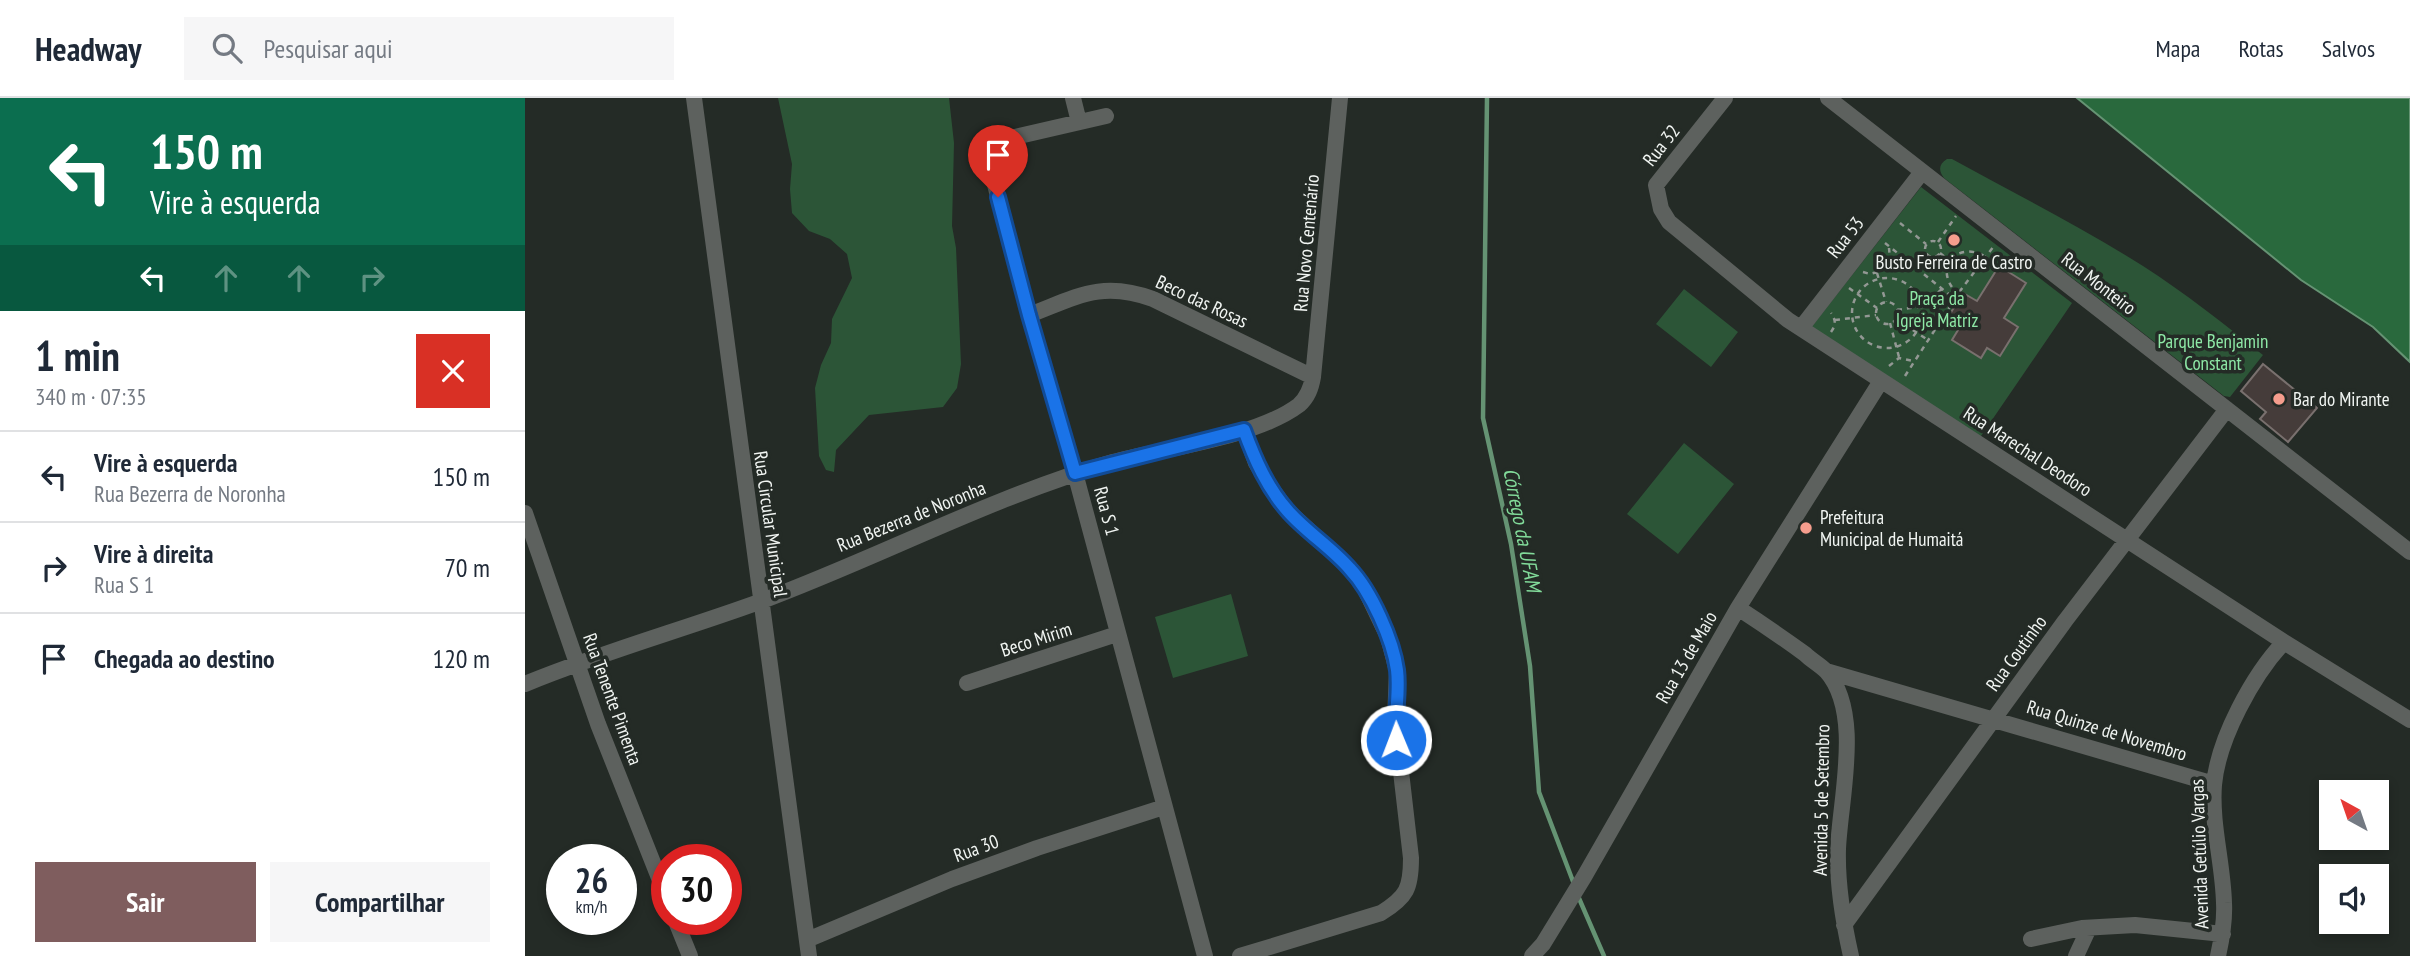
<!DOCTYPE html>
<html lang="pt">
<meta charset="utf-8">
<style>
body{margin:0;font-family:"PT Sans Narrow",sans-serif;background:#f6f6f7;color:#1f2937;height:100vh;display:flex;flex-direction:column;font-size:26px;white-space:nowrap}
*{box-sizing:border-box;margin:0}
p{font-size:23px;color:#747a83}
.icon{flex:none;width:38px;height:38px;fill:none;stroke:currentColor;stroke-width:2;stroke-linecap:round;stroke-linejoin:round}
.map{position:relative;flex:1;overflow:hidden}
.panel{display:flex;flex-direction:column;background:#fff;width:525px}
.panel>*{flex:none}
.guide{background:#0b6e4f;color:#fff;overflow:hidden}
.needle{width:46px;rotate:320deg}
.controls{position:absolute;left:1794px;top:682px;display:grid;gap:14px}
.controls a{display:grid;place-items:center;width:70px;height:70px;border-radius:0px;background:#fff;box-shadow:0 4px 10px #0003;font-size:35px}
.speed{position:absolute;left:21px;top:746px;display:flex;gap:14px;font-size:35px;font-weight:700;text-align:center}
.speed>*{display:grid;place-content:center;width:91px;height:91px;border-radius:50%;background:#fff;box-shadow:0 4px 10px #0003;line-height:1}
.speed small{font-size:18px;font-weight:400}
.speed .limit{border:10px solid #d22;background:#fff;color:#111}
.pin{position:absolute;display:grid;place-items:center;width:60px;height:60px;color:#fff;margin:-72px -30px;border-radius:50% 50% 50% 0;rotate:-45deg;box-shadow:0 0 7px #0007}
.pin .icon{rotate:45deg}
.me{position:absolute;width:77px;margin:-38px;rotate:359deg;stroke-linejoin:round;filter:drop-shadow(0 0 5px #0008)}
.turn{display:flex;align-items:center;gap:24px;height:147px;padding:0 35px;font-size:32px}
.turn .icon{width:91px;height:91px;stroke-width:2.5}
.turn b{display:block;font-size:49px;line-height:60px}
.lanes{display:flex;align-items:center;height:66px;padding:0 35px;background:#0003;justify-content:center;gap:35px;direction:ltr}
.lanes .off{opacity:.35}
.round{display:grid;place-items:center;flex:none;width:74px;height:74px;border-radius:0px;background:#f6f6f7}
.headline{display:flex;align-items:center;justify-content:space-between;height:119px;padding:0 35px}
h1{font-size:42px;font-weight:700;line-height:52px}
.button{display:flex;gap:14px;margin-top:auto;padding:14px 35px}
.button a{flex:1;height:80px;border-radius:0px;background:#7f5d5e;color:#fff;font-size:28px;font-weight:700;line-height:80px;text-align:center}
.button a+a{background:#f6f6f7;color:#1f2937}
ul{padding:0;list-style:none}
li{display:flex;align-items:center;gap:21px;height:91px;padding:0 35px;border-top:2px solid #e0e1e3}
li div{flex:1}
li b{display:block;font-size:26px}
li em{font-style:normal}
header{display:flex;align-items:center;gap:42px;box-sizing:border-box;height:98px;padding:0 35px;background:#fff;border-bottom:2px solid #e0e1e3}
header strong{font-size:33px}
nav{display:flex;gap:38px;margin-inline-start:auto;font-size:24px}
.search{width:490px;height:63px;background:#f6f6f7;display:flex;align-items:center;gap:18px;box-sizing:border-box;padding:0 24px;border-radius:0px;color:#747a83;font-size:26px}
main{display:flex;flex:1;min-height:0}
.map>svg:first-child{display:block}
</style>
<header>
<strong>Headway</strong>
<div class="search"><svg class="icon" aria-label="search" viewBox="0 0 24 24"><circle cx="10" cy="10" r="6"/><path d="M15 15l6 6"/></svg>Pesquisar aqui</div>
<nav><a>Mapa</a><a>Rotas</a><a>Salvos</a></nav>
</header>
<main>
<section class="panel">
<div class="guide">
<div class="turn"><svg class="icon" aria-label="left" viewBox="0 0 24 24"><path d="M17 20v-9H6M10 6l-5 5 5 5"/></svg><div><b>150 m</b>Vire à esquerda</div></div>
<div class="lanes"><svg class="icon" aria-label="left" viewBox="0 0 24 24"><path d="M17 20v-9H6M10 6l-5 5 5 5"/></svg><svg class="icon off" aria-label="ahead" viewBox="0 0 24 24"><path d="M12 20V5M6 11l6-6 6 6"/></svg><svg class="icon off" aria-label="ahead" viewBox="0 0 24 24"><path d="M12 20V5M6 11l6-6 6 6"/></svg><svg class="icon off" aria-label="right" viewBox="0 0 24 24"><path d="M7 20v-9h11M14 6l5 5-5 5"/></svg></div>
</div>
<div class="headline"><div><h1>1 min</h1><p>340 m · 07:35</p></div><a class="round" style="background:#d93025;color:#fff"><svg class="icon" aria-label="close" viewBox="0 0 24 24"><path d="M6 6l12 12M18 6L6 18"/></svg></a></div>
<ul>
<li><svg class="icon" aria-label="left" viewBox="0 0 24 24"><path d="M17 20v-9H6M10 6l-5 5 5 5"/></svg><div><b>Vire à esquerda</b><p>Rua Bezerra de Noronha</p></div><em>150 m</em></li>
<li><svg class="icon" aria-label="right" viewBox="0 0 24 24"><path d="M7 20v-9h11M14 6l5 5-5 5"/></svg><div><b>Vire à direita</b><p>Rua S 1</p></div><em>70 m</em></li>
<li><svg class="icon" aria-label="arrive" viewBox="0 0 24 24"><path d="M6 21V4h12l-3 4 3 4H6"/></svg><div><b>Chegada ao destino</b></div><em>120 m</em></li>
</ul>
<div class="button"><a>Sair</a><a>Compartilhar</a></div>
</section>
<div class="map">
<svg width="1885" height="858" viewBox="0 0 1885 858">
<rect width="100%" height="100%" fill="#242b26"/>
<!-- green -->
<path fill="#2c5537" d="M253,0H424L429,45L427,128L431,150L436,266L432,290L418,309L344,317L311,352L309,374L301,372L294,358L290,290L296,267L306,245L307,221L327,180L322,156L305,141L284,133L267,115L265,91L267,66Z
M1422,61H1427C1491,96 1556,129 1618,168C1660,195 1699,226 1738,257L1705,299L1699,298L1419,80C1413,72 1414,66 1422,61Z
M1396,89L1547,205L1454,341L1285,231Z
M1159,191L1213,234L1186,269L1131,226Z
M1159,345L1209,386L1153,456L1102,416Z
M706,496L723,558L648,580L630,519Z"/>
<!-- water -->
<path fill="#29693d" stroke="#659373" stroke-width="2" d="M1552,0H1885V264L1848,229L1776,182Z"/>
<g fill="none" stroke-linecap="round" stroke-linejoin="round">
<!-- stream -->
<path stroke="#659373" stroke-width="4.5" d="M962,0L958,320L986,446L1005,568L1014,694L1049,786
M1053,798L1079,858"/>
</g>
<!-- building -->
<path fill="#453c3a" stroke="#79706e" stroke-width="2" d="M1474,168L1501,185L1479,220L1493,229L1475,258L1462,250L1456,260L1427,242L1433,232L1420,224L1438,195L1452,203Z
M1738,266L1792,310L1763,344L1735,321L1741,314L1716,293Z"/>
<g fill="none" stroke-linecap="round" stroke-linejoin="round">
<!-- path -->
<path stroke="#939894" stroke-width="2.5" stroke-dasharray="5 5" stroke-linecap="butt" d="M1375,125L1401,146
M1400 151a8 8 0 1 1 16 0a8 8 0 1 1-16 0Z
M1413,144L1431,118
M1360,145L1431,202
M1415,155L1425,163
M1395,171L1404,157
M1338,174L1345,176L1356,173L1365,161L1364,150
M1352,175L1361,204
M1327 215a35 35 0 1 1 70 0a35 35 0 1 1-70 0Z
M1324,190L1352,210
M1417,191C1404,201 1405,212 1417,222
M1435,193H1430C1408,168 1434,142 1461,159
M1351 215a11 11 0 1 1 22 0a11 11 0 1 1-22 0Z
M1372,212L1407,207
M1371,221L1403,242
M1310,222L1351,217
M1365,225L1374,259
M1306,234C1311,227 1311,222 1306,215
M1364,268L1374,260L1388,263
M1380,278L1435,193L1469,148"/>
<!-- street -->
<path stroke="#5d615e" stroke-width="16" d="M169,0L284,858
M548,0L554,24
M1200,0L1131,87L1136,111L1144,124L1263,222L1759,544L1885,622
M1303,0L1885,454
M581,18L490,39C473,47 467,56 467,75L504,217L550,375L680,858
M504,217C552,199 576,182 628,201L788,279
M1276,230L1397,74
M0,415L73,626L142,800
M1213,510C1236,525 1258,540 1280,556C1286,562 1295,567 1301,573C1338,614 1315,701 1313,751C1312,787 1318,823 1326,858
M1301,573L1689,686
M442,585L592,536
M0,586C77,554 157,532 234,504C353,460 466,399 588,364C641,350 732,339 774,307C783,299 786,290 788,279L815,0
M150,821L165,858
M1319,827L1540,523L1702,311
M1506,841L1557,830L1610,827L1698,836
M282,842L427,781L512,750L639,709
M715,858L856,815C882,799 886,790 886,760L870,622L872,573L863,539L839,489L825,470L762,412L744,387L731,365L719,332
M1007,858L1018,846L1059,779L1213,510L1356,283
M1551,858L1564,830
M1693,858C1697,840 1700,823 1699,805C1698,765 1686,726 1689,687C1693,641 1728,577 1759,544"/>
</g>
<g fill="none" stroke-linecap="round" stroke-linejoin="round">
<defs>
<path id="route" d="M473,99L504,217L550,375L719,332C730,362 742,389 762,412C781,434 806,449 825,471C846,493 868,542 872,572C875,594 869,619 871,642"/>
</defs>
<!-- route casing -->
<use href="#route" stroke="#114b97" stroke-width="18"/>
<!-- route -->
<use href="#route" stroke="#1a73e8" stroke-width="12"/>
</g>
<!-- markers -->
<g fill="#f59d8d" stroke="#242b26" stroke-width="2.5">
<circle cx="1429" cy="142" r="7"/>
<circle cx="1754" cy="301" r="7"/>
<circle cx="1281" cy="430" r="7"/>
</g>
<g text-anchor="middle" stroke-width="7" stroke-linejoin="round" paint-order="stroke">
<!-- street labels -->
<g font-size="19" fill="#f1f5f2" stroke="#242b26">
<text transform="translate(1136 47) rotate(-52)" y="7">Rua 32</text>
<text transform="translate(1320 139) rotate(-52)" y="7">Rua 53</text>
<text transform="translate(781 145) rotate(-85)" y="7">Rua Novo Centenário</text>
<text transform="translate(1574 185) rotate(38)" y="7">Rua Monteiro</text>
<text transform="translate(677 203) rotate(25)" y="7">Beco das Rosas</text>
<text transform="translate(1503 353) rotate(33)" y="7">Rua Marechal Deodoro</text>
<text transform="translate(582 413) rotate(75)" y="7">Rua S 1</text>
<text transform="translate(386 418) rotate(-22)" y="7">Rua Bezerra de Noronha</text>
<text transform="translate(246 426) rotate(82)" y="7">Rua Circular Municipal</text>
<text transform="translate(511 541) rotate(-18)" y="7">Beco Mirim</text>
<text transform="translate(1491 555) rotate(-54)" y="7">Rua Coutinho</text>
<text transform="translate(1161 559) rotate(-60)" y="7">Rua 13 de Maio</text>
<text transform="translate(88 601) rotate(70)" y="7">Rua Tenente Pimenta</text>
<text transform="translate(1582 632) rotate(17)" y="7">Rua Quinze de Novembro</text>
<text transform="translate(1296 702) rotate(-89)" y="7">Avenida 5 de Setembro</text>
<text transform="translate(451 750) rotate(-20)" y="7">Rua 30</text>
<text transform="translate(1674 756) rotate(-92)" y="7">Avenida Getúlio Vargas</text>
</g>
<!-- poi labels -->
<g font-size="19" fill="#f1f5f2" stroke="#242b26" text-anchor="start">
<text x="1429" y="171" text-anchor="middle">Busto Ferreira de Castro</text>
<text x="1768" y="308">Bar do Mirante</text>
<text x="1295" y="426">Prefeitura<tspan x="1295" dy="22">Municipal de Humaitá</tspan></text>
</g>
<!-- park labels -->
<g font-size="19" fill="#8ee8a6" stroke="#242b26">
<text x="1412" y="207">Praça da<tspan x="1412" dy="22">Igreja Matriz</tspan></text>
<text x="1688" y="250">Parque Benjamin<tspan x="1688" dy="22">Constant</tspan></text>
</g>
<!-- water labels -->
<g font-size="21" font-style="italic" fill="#82db9a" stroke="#242b26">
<text transform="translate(997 432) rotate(79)" y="7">Córrego da UFAM</text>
</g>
</g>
</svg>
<div class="controls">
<a><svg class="needle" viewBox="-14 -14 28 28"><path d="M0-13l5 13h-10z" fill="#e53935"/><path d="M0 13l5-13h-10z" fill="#747a83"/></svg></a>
<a><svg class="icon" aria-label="sound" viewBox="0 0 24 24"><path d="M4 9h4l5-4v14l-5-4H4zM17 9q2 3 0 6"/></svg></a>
</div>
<div class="speed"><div>26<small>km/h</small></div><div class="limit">30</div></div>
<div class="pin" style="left:473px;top:99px;background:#d93025"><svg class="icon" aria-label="arrive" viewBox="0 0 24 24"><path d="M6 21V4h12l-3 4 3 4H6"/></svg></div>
<svg class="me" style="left:871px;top:642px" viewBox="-20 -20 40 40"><circle r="17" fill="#1a73e8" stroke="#fff" stroke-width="3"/><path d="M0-11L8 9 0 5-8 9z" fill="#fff"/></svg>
</div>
</main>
